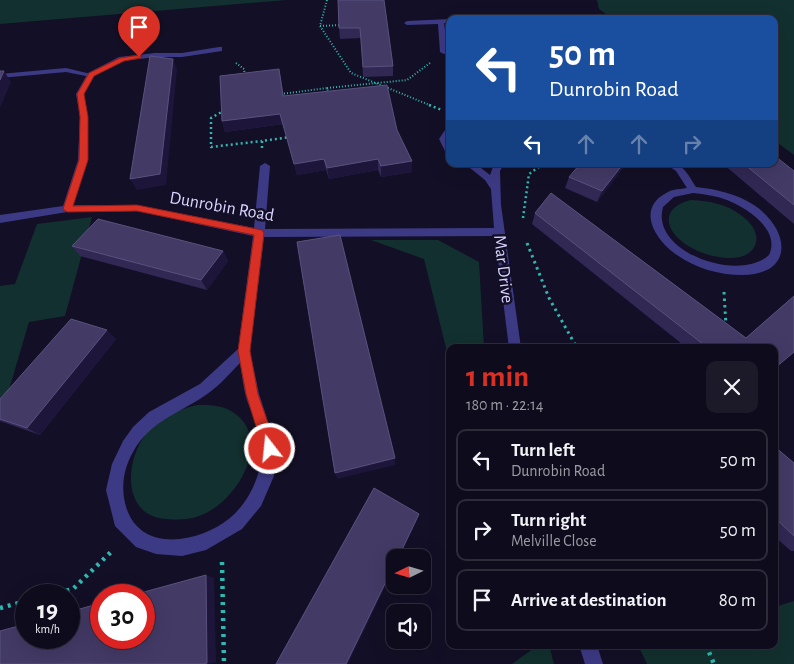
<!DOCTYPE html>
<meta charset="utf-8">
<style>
body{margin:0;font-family:"Alegreya Sans",sans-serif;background:#1c1929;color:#f1f3f6;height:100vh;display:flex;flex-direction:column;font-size:19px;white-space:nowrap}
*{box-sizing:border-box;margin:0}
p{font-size:16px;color:#9b9ba3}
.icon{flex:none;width:28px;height:28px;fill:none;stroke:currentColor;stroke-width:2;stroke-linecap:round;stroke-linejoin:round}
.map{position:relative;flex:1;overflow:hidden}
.panel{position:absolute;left:446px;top:344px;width:332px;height:305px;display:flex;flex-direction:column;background:#0e0b1c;border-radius:10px;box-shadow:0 5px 20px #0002,0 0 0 1px #2e2b3b}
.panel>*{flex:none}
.hud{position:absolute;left:446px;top:15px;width:332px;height:152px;border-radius:10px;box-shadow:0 5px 20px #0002,0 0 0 1px #2e2b3b;background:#1a4fa0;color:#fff;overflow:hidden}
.needle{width:32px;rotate:265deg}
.fabs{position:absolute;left:386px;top:549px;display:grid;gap:10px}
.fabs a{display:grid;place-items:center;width:45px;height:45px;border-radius:10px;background:#0e0b1c;box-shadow:0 5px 20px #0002,0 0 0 1px #2e2b3b;font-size:25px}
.speed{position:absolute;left:15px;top:584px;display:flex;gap:10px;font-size:25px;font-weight:700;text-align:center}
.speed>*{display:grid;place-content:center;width:65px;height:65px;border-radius:50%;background:#0e0b1c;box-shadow:0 5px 20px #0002,0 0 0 1px #2e2b3b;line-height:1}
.speed small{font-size:12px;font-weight:400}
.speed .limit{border:8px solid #d22;background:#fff;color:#111}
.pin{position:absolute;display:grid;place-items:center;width:42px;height:42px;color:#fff;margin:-51px -21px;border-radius:50% 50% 50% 0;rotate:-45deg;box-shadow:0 0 5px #0007}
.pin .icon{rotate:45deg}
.me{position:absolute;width:55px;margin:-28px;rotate:344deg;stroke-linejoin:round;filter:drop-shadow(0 0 4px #0008)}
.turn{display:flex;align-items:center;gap:18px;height:105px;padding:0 20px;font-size:22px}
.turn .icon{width:65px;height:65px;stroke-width:2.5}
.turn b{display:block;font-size:35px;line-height:42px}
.lanes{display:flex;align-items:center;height:48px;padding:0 20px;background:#0003;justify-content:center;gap:25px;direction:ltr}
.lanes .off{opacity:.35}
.round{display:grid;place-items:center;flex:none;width:52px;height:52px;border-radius:10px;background:#1c1929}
.summary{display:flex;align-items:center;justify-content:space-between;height:85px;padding:0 20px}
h1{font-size:30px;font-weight:700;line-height:38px;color:#d93025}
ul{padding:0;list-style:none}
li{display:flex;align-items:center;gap:15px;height:62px;margin:0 10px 8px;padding:0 10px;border:2px solid #2e2b3b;border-radius:10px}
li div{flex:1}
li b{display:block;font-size:19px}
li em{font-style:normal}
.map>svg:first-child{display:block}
</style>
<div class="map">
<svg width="794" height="664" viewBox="0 0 794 664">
<rect width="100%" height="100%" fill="#130f26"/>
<!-- green -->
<path fill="#12302f" d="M0,0H287L0,24Z
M597,0H794V155L775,141V19H613L599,9Z
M691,200C710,201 727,204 742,216C767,234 758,260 727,258C714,257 702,254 690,247C665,233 658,208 691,200Z
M92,217L65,316L29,322L0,420V286L15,284L37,224Z
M371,240H438L479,262L484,347L450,348V364L424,259Z
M197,405C209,405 221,405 231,411C276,437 237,503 199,516C188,520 177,520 166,519C123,516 125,465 143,438C156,419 177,410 197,405Z
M794,601V664H647L638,645H775V607Z
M538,645H549L554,664H512Z"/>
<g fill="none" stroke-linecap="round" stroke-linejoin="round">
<!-- path-far3 -->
<path stroke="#2fb8b0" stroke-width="2" stroke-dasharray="1 2" stroke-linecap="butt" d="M327,0L320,26L351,73L432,106
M320,26L342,25
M236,63L244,69L245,77
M327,88L407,80L430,63
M281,94L327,88L329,95"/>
<!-- path-far2 -->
<path stroke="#2fb8b0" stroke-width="2.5" stroke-dasharray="2 3" stroke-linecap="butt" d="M429,105L442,110
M225,110L211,118V147L262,141
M262,148V141L290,137
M523,218L529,174L543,164"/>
<!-- path-far1 -->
<path stroke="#2fb8b0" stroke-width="3" stroke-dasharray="2.5 4" stroke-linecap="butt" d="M527,243L549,298L577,348
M724,292L726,326"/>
<!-- path -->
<path stroke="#2fb8b0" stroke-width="4.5" stroke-dasharray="3 5" stroke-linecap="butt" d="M222,562L224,664
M51,595L73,589L113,550
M0,608L26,601
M706,645L714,664"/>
<!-- service -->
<path fill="#3d3a85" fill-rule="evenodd" d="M66,68L95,75L91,77L66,72L0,78V74Z"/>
<!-- minor -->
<path fill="#3d3a85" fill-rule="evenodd" d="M450,19V23H444L448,52L444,54L440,52L438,24L407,25L404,23L407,21Z
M219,47H222V51L182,57H155L124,61L94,76L84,94L88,117V160L73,205H137L254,228L260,166L265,163L270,166L265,229L494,228L491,189L485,180L465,164H476L490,175L494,164H504L500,171L501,205L521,348H509L495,236L264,237L250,351L259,394L277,449L274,476L261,506L242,529L206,550L182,556L156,554L136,547L115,526L106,490L112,464L123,441L133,427L149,412L200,384L238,349L253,236L137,211L67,212L0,223V215L63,206L78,160L80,117L76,94L88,73L119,57L155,53H182ZM240,363C242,374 243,386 246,397C250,410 263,440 262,451C261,476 249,502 230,518C198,544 137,554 125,503C121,485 124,468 133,452C151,419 182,413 210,392C221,384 230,373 240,363Z
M450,126V135L447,139L450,156L447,155L439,139L447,127Z
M666,164C684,163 687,173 696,187C716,189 737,194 754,205C791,230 794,275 742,275C719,275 695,268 677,255C655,240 635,208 668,192C673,189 681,189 687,188L676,171ZM693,193C705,194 716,196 727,200C747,208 781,230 769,255C739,283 650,252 663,207L674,197Z
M579,645H597L603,664H585Z"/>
</g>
<!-- wall -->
<path fill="#312854" d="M338,0L393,66V76L363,77L361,38L340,39L339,28Z
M279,69L284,96L397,130L412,161V172L381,177L378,170L329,179L326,170L297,175L283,124L225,132L222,121Z
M580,164H626L597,202L565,188L569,177Z
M723,164H775L794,171V224Z
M551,193L746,338L794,296V352L775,368V348H687L532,224L535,213Z
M72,246L223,251L228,261L207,290L80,256Z
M116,339L40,435L0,421V399Z
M775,447L794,463V551H791L775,537Z"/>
<!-- shaded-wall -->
<path fill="#1d163a" d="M173,59L177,69L166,185L137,190L130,179Z
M4,71L11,82L0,108V80Z
M280,114L283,124L225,132L222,121Z
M324,159L326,170L297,175L294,164Z
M378,159V170L329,179L327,168Z
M412,161V172L381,177V166Z
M623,164H626L597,202L602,191Z
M223,251L228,261L207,290L201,280Z
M107,330L116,339L40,435L27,428Z
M395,458V465L337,479L335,473Z
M419,514L418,519L399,558H398Z
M395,563V566L348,664H346Z
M206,575L214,578L216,662L208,664H204Z"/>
<!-- building -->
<path fill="#433a66" stroke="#5a527e" d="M338,0H384L393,66L363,67L360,28H339Z
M150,56L173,59L160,174L130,179Z
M279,69L283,96L387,85L397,130L412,161L381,166L378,159L327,168L324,159L294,164L280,114L222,121L220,76Z
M0,71H4L0,80Z
M775,156L794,171V205L744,164H775Z
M580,164H623L602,191L569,177Z
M551,193L746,338L794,296V352L775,368V348H708L535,213Z
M98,219L223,251L201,280L72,246Z
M340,235L395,458L335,473L297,242Z
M71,319L107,330L27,428L0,419V399Z
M775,447L794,463V536L775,518Z
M374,488L419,514L398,558H395V563L346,664H276Z
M206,575L207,663L204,664H0V631L26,624V638H69V612L101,603V638H144V595H133Z"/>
<!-- route -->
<path fill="#d93025" stroke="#8d1f18" d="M139,55L142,57L141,58L124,61L94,76L84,94L88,117V160L73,206L137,205L262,230L264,233L250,351L258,394L277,449L275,454L270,456L265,454L263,449L246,394L238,351L254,235L137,211L67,212L63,209L79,160L80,117L77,94L89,73L120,58Z"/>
<g text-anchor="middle" stroke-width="5" stroke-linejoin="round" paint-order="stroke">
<!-- street labels -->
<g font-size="18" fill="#d9d4ff" stroke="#130f26">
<text transform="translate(222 206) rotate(10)" y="6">Dunrobin Road</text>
<text transform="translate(504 269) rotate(83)" y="6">Mar Drive</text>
</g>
</g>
</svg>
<div class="fabs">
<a><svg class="needle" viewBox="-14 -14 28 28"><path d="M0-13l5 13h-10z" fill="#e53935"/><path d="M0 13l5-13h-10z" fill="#9b9ba3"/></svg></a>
<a><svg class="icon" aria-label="sound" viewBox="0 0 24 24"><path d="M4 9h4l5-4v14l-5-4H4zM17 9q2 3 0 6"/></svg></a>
</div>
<div class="speed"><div>19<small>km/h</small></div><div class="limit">30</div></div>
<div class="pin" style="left:139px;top:57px;background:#d93025"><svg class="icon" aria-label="arrive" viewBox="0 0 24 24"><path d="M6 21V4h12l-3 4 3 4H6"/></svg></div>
<svg class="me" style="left:270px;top:449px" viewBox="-20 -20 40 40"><circle r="17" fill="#d93025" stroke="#fff" stroke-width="3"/><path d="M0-11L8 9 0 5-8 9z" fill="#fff"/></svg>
<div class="hud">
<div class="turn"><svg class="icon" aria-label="left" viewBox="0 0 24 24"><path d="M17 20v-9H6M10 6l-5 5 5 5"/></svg><div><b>50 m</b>Dunrobin Road</div></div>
<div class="lanes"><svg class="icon" aria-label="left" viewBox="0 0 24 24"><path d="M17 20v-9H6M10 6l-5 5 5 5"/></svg><svg class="icon off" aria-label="ahead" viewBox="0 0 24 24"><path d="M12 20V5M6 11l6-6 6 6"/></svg><svg class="icon off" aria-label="ahead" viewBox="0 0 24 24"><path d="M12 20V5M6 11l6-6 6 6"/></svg><svg class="icon off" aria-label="right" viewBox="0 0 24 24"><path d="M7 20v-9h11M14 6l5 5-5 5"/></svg></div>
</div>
<section class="panel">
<div class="summary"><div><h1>1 min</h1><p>180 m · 22:14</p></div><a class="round"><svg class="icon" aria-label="close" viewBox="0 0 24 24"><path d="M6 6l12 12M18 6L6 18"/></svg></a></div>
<ul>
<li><svg class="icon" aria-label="left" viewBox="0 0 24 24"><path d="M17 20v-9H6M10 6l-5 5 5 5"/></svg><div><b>Turn left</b><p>Dunrobin Road</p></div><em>50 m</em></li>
<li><svg class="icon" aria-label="right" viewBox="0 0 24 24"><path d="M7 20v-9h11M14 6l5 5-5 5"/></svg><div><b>Turn right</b><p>Melville Close</p></div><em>50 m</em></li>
<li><svg class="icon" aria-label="arrive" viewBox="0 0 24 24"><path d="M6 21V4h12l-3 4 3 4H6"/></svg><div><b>Arrive at destination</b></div><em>80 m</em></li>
</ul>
</section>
</div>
